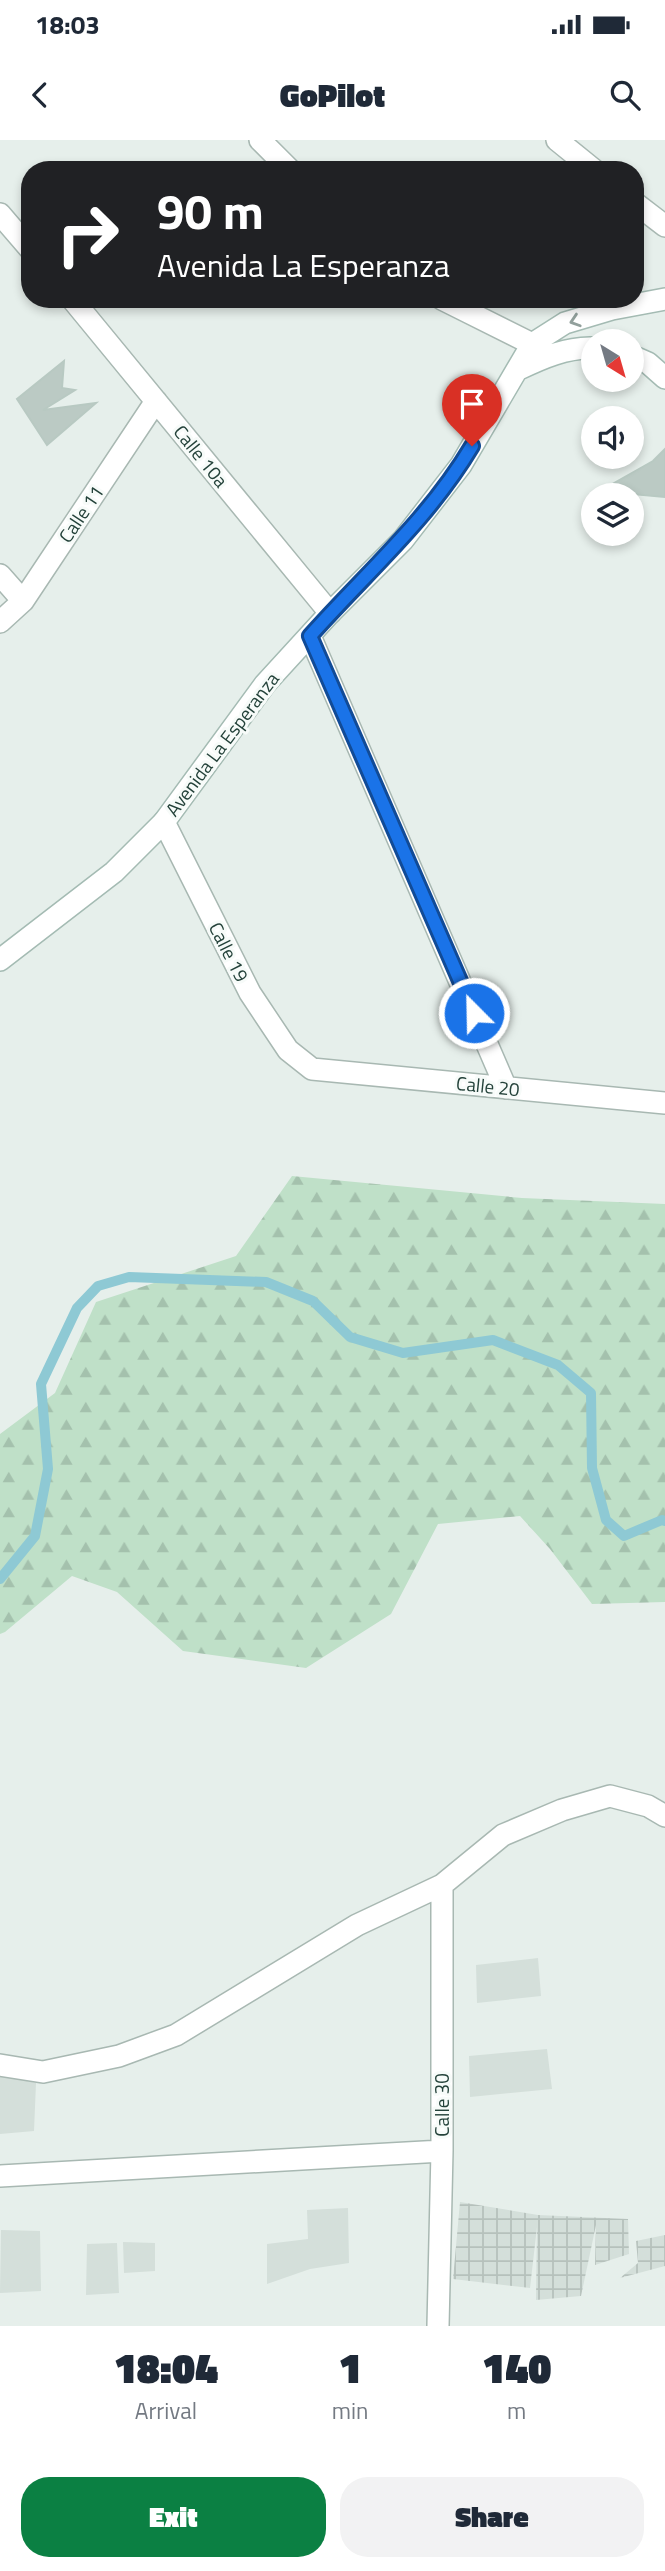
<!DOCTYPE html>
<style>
body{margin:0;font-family:"Titillium Web",sans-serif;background:#f2f2f3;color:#1f2937;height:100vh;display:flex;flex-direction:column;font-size:26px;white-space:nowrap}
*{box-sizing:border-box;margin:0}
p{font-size:23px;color:#747a83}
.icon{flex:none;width:38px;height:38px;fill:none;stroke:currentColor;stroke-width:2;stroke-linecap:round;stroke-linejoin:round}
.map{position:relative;height:2186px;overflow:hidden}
.panel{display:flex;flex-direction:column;background:#fff;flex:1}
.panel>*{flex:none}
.banner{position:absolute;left:21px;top:21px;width:623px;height:147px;border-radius:28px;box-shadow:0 4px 10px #0003;background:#202124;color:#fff;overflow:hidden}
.needle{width:46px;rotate:143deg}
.buttons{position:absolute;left:581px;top:189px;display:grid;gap:14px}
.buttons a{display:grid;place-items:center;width:63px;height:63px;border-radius:50%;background:#fff;box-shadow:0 4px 10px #0003;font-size:35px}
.pin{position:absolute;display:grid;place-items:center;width:60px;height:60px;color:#fff;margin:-72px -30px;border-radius:50% 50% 50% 0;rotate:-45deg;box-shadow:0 0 7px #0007}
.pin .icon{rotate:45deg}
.me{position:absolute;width:77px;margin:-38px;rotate:337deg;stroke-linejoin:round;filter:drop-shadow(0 0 5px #0008)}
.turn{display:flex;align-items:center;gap:24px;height:147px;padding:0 21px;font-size:32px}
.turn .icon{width:91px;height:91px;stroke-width:2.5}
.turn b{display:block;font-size:49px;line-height:60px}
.eta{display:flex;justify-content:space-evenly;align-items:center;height:119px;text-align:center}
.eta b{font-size:42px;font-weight:800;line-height:49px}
.action{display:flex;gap:14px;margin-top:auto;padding:14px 21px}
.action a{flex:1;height:80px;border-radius:28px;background:#0b8043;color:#fff;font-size:28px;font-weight:800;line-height:80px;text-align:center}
.action a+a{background:#f2f2f3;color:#1f2937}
.status{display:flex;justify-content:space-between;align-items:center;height:49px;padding:0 35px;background:#fff;direction:ltr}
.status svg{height:19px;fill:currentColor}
header{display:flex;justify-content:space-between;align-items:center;height:91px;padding:0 21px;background:#fff;font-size:32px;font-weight:800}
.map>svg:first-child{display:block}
</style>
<div class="status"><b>18:03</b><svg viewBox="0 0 49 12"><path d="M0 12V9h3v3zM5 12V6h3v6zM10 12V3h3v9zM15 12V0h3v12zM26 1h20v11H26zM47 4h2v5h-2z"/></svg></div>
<header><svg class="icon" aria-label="back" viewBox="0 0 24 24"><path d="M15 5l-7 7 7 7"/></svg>GoPilot<svg class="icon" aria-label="search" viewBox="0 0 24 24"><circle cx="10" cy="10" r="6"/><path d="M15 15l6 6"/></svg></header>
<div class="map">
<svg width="665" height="2186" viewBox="0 0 665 2186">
<defs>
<pattern id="industrial-grid" width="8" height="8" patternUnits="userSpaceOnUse" patternTransform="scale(1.75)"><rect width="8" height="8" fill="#d4dfda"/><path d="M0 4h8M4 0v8" fill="none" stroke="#b6c1bc"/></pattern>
<pattern id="forest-firs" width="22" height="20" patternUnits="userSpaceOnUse" patternTransform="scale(1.75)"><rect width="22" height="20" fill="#bfe0c8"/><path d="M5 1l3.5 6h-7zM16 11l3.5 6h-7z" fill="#a4c1ad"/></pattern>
</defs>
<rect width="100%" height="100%" fill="#e6efeb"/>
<!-- built -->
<path fill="#d4dfda" d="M538,1818L541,1856L477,1863L476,1825Z
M547,1909L552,1949L470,1957L469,1916Z
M0,1935L36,1943L34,1991L0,1994Z
M348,2068L349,2123L310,2129L267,2144V2104L308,2099L307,2070Z
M1,2090L40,2091L41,2151L0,2153Z
M123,2102L155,2103V2131L124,2133Z
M117,2103L119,2153L86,2155L87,2104Z"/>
<!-- industrial -->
<path fill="url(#industrial-grid)" d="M460,2062L538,2075L628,2079L629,2114L595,2125L596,2085L581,2156L536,2160L537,2087L530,2148L453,2139Z
M665,2095V2126L620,2138L638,2123L636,2101Z"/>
<!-- forest -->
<path fill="url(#forest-firs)" d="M292,1036L522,1058L665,1064V1462L592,1464L550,1409L520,1376L438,1384L391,1474L306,1528L183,1511L117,1452L72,1436L5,1492L0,1494V1294L55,1253L96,1162L236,1116Z"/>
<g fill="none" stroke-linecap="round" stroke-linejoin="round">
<!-- stream -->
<path stroke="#8ec9d4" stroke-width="10" d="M0,1439L35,1396L48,1329L41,1244L77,1168L98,1146L129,1137L266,1142L313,1161L350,1197L403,1213L493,1200L558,1225L591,1253L592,1328L606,1380L624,1396L662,1380L665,1381"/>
</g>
<!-- building -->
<path fill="#bbcac4" stroke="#b8c9c2" stroke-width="2" d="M64,221L62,248L75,250L43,270L96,263L47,305L17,259Z
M665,309V357L600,351L653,321Z"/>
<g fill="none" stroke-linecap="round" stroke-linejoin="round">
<defs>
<path id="street" d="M260,0L290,30
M557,0L594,30
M635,63L665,86
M0,74L30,109
M72,159L330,473
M442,159L532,204
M0,435L23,461
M0,482L23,461L156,261
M310,496L506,948
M164,682L250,853L288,910L312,929L665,963
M0,1925L43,1932L119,1916L176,1895L357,1785L442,1745L503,1695L562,1670L610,1656L648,1666L665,1676
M0,2036L442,2011
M438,2186L442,2011V1745"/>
<path id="secondary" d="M632,216L648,223L665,238
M519,229C542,218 567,207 593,208
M0,820L114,732L164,682L265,544L330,473L403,400L461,325L532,204L565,183L612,169L665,159"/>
</defs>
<!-- street casing -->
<use href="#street" stroke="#a8b8b2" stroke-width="24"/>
<!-- secondary casing -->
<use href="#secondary" stroke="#a4bbb3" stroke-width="24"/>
<!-- street -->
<use href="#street" stroke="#fff" stroke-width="21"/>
<!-- secondary -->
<use href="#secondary" stroke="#fff" stroke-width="21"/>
</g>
<!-- one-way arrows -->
<defs><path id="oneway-chevron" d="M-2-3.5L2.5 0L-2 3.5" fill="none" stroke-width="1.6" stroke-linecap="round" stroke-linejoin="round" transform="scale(1.75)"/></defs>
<use stroke="#92a09c" href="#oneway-chevron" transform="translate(575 181) rotate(162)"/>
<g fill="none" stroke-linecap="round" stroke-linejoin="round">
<defs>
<path id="route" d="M472,306C428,380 366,433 310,496L474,873"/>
</defs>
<!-- route casing -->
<use href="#route" stroke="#114b97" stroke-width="18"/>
<!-- route -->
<use href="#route" stroke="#1a73e8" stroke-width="12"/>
</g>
<g text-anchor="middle" stroke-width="6" stroke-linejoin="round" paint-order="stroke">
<!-- street labels -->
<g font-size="19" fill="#24423a" stroke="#f7fbf9">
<text transform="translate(201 316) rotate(51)" y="7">Calle 10a</text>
<text transform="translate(81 374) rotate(-56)" y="7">Calle 11</text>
<text transform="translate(222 604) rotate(-53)" y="7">Avenida La Esperanza</text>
<text transform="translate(229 812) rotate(63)" y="7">Calle 19</text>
<text transform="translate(488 946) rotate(6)" y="7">Calle 20</text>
<text transform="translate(442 1965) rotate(-90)" y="7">Calle 30</text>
</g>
</g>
</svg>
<div class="buttons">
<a><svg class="needle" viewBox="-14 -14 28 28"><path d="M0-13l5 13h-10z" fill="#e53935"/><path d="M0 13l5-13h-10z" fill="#747a83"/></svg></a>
<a><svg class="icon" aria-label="sound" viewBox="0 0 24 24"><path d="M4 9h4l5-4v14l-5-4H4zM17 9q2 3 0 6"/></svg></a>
<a><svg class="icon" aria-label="layers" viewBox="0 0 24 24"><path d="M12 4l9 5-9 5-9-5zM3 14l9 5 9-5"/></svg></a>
</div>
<div class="pin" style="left:472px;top:306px;background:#d93025"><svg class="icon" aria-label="arrive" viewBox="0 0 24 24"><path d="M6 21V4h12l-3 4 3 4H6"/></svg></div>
<svg class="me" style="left:474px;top:873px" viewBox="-20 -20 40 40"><circle r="17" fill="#1a73e8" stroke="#fff" stroke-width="3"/><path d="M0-11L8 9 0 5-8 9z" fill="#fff"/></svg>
<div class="banner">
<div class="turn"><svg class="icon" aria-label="right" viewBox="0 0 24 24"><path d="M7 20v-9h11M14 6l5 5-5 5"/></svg><div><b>90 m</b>Avenida La Esperanza</div></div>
</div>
</div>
<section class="panel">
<div class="eta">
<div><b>18:04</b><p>Arrival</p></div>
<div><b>1</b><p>min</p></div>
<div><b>140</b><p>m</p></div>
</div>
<div class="action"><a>Exit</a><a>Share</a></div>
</section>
